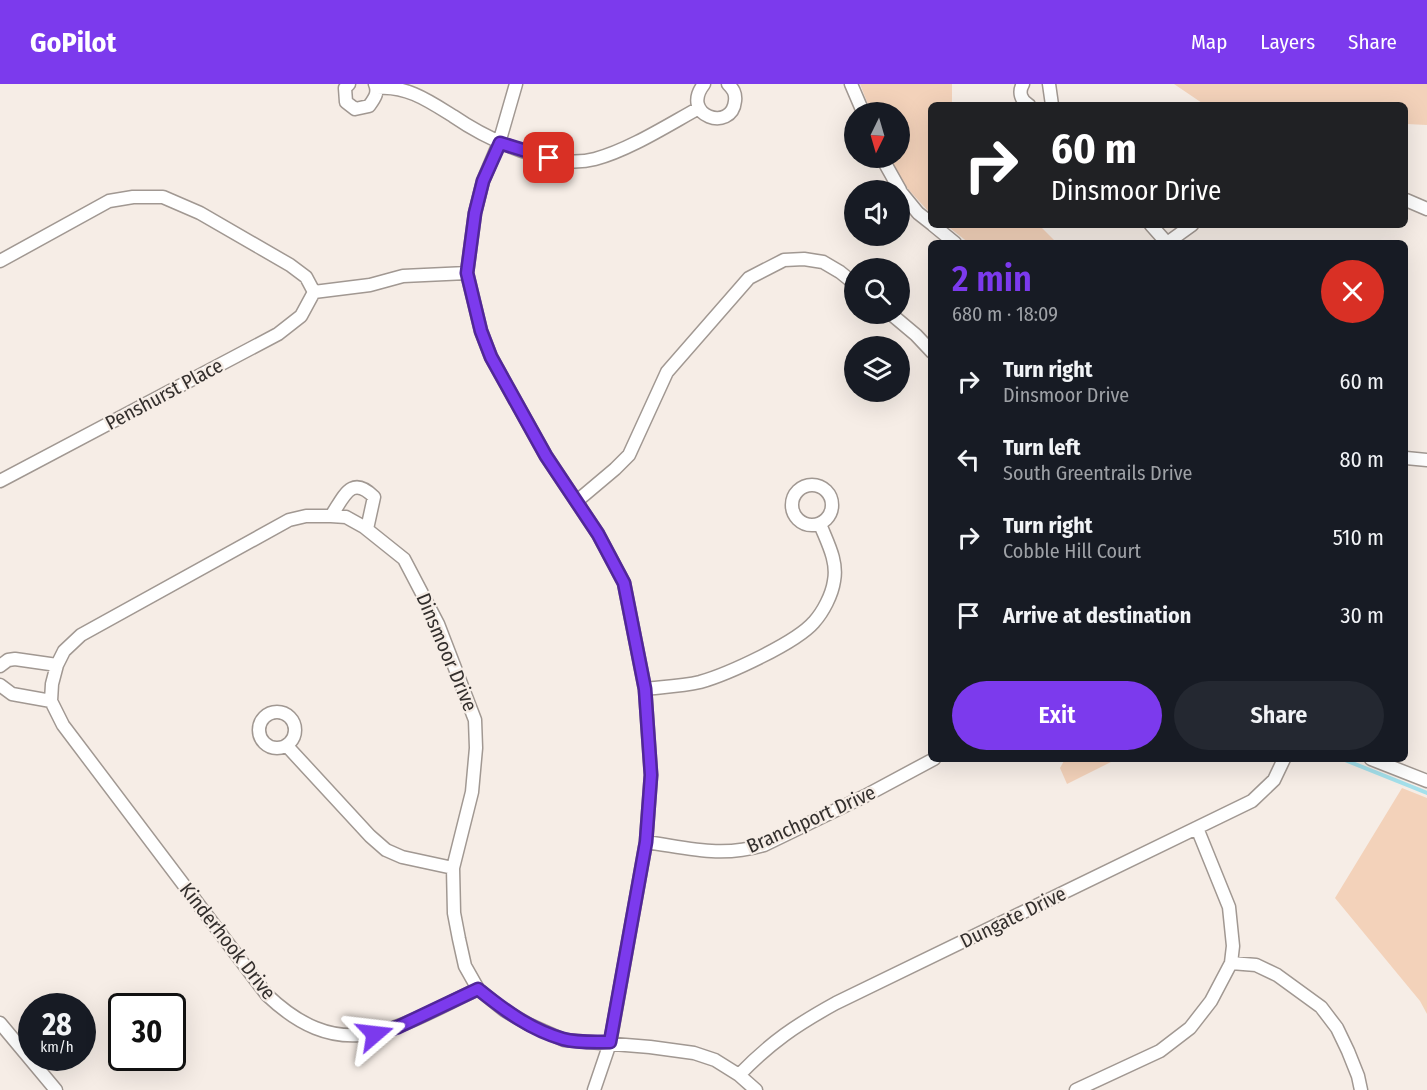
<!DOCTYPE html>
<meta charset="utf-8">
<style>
body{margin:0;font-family:"Fira Sans Condensed",sans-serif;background:#242831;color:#f1f3f6;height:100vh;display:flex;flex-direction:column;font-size:22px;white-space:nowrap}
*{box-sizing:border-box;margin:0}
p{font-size:20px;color:#9ea1a6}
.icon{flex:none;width:33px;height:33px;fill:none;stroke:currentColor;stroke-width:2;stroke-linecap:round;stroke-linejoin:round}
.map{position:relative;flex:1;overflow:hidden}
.side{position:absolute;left:928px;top:156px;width:480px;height:522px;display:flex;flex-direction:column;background:#171b24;border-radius:9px;box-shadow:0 6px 24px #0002}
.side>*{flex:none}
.banner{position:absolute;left:928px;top:18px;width:480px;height:126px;border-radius:9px;box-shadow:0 6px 24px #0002;background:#202124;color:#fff;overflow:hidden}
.needle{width:39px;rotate:185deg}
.buttons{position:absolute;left:844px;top:18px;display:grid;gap:12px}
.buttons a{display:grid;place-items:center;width:66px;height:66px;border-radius:50%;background:#171b24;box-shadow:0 6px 24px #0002;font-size:30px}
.speed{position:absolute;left:18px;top:909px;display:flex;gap:12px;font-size:30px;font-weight:700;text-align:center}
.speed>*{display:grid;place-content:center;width:78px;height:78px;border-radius:50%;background:#171b24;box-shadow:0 6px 24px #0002;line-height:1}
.speed small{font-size:15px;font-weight:400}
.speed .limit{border:3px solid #111;border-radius:9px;background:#fff;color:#111}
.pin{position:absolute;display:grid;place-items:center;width:51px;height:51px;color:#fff;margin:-26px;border-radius:12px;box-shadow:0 3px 9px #0006}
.me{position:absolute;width:66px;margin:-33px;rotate:73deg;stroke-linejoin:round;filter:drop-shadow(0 0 4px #0008)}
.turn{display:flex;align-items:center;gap:21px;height:126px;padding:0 24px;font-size:27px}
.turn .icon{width:78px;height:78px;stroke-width:2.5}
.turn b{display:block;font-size:42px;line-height:51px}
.round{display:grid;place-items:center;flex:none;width:63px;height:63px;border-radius:32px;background:#242831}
.overview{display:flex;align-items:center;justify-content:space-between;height:102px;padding:0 24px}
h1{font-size:36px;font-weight:600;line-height:45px;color:#7c3aed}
.action{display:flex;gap:12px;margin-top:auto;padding:12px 24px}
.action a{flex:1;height:69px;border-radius:36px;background:#7c3aed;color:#fff;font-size:24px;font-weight:600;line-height:69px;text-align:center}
.action a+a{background:#242831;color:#f1f3f6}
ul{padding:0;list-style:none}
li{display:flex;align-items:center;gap:18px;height:78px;padding:0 24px}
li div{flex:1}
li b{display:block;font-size:22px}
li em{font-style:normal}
header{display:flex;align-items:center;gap:36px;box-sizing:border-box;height:84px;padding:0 30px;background:#7c3aed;color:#fff}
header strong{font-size:28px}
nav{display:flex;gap:33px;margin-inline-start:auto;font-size:21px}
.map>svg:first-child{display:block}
</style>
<header>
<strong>GoPilot</strong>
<nav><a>Map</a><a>Layers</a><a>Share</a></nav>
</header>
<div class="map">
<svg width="1427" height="1006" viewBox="0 0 1427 1006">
<rect width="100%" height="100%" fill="#f6ede6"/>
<!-- green -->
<path fill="#f3d2ba" d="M860,0H952V21H932L931,130L907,104L888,74H900V28H871Z
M1174,0H1427V41L1406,40V21H1205Z
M946,141H1039L1057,159H969Z
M1065,675H1117L1067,700L1060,684Z
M1402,704L1427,714V930L1420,917L1335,814Z"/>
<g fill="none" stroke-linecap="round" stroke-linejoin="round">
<!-- stream -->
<path stroke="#a4e0eb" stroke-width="4" d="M1345,676L1427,709"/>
<defs>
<path id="minor" d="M349,0L345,4L346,18L355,25L369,22C374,15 379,9 375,0
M516,0L499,59L483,97L475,129L467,189L481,247L491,273L546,372L598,450L624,499L645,605L651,691L646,758L610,959L594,1006
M704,0C679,32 732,49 735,17C736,9 733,5 728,0
M851,0L863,28
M1023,0C1018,8 1021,17 1029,21
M1049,0L1052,21
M377,4C406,1 429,17 453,32C488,56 552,86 595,75C629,66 668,41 699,24
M882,74L900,106
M900,107L918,129L932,140
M1406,116L1427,125
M933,141L955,159
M1151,141L1167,159
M1167,159L1192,141
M0,177L109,117L133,113H163L200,129L290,181L306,193L314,208L370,201L403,192L467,189
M891,230L916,251L932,268
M1406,374L1427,376
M0,397L278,250L301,232L314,208
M792 421a20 20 0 1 1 40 0a20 20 0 1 1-40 0Z
M577,417L615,385L629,371L667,288L749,194L784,176L804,175L823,178L840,188L855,200
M331,432C344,413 351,390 374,413L367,445
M0,582L8,576L15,575L57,581
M0,601L12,610L51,617
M645,605C663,603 683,602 700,598C728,590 796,559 814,538C823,528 832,511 834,497C838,477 827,458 820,440
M259 646a18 18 0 1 1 36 0a18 18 0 1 1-36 0Z
M287,662L370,752L386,766L402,773L453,784
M1371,675L1427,697
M646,758C689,764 721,774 764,761L865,712L934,675
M1231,879L1256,881L1277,891L1321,923L1337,944L1348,967L1358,992L1361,1006
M478,905C398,943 344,984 267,911L63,641L51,617L52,600L57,581L64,567L81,551L289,436L306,432H331L346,433L364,443L404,475L438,540L475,636L476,664L472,708L453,784L454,829L459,855L465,882L478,905L504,926L528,940L564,956L650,963L694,969L715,976L739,991L756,1006
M0,939L56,1006
M739,991C771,958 796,941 836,919L1252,717L1274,696L1284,675
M1076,1006L1160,967L1190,944L1211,917L1231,879L1233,862L1229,823L1197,744"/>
</defs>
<!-- minor casing -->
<use href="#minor" stroke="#a19892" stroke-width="15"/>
<!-- minor -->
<use href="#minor" stroke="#fff" stroke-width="12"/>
</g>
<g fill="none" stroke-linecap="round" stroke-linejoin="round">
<defs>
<path id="route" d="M375,950L398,943L478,905C504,926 531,946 563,955C577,959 595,958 610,958L646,758L651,691L645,605L624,499L598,450L546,372L491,273L481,247L467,189L475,129L483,97L500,59L549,74"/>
</defs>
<!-- route casing -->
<use href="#route" stroke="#51269a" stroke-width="15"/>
<!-- route -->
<use href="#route" stroke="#7c3aed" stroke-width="10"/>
</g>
<g text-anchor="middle" stroke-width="4.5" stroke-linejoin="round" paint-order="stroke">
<!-- street labels -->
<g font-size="20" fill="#332f2d" stroke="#f6ede6">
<text transform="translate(164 310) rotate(-28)" y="7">Penshurst Place</text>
<text transform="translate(447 568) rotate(67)" y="7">Dinsmoor Drive</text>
<text transform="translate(811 735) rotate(-24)" y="7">Branchport Drive</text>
<text transform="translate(1013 833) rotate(-26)" y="7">Dungate Drive</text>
<text transform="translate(228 857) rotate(52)" y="7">Kinderhook Drive</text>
</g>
</g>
</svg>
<div class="buttons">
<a><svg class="needle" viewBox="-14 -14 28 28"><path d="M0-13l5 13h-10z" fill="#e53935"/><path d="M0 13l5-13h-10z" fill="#9ea1a6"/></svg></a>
<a><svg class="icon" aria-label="sound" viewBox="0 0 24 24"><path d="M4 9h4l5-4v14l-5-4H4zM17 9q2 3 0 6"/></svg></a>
<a><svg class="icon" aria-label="search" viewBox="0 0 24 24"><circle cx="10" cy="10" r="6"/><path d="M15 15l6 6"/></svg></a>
<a><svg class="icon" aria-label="layers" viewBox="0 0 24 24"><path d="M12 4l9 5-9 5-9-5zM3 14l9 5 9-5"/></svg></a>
</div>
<div class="speed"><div>28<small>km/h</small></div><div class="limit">30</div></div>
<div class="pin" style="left:549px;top:74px;background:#d93025"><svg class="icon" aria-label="arrive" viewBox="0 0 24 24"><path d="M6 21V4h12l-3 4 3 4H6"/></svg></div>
<svg class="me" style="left:375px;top:950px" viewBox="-20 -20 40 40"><path d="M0-17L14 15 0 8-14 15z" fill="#7c3aed" stroke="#fff" stroke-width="4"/></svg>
<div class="banner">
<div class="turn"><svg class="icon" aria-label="right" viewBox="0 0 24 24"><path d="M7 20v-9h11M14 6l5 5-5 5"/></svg><div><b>60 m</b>Dinsmoor Drive</div></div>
</div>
<section class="side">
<div class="overview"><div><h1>2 min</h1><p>680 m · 18:09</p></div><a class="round" style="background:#d93025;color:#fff"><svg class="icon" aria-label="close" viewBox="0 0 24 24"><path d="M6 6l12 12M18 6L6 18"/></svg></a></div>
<ul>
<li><svg class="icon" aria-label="right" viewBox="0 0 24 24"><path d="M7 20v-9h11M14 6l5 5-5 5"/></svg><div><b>Turn right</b><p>Dinsmoor Drive</p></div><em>60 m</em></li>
<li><svg class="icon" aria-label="left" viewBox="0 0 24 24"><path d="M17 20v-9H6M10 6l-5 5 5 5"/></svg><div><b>Turn left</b><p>South Greentrails Drive</p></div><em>80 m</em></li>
<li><svg class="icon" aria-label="right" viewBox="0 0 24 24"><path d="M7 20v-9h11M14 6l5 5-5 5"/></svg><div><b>Turn right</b><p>Cobble Hill Court</p></div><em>510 m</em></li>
<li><svg class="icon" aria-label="arrive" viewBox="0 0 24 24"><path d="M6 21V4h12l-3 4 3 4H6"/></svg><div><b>Arrive at destination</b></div><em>30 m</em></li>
</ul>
<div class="action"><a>Exit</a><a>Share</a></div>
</section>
</div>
